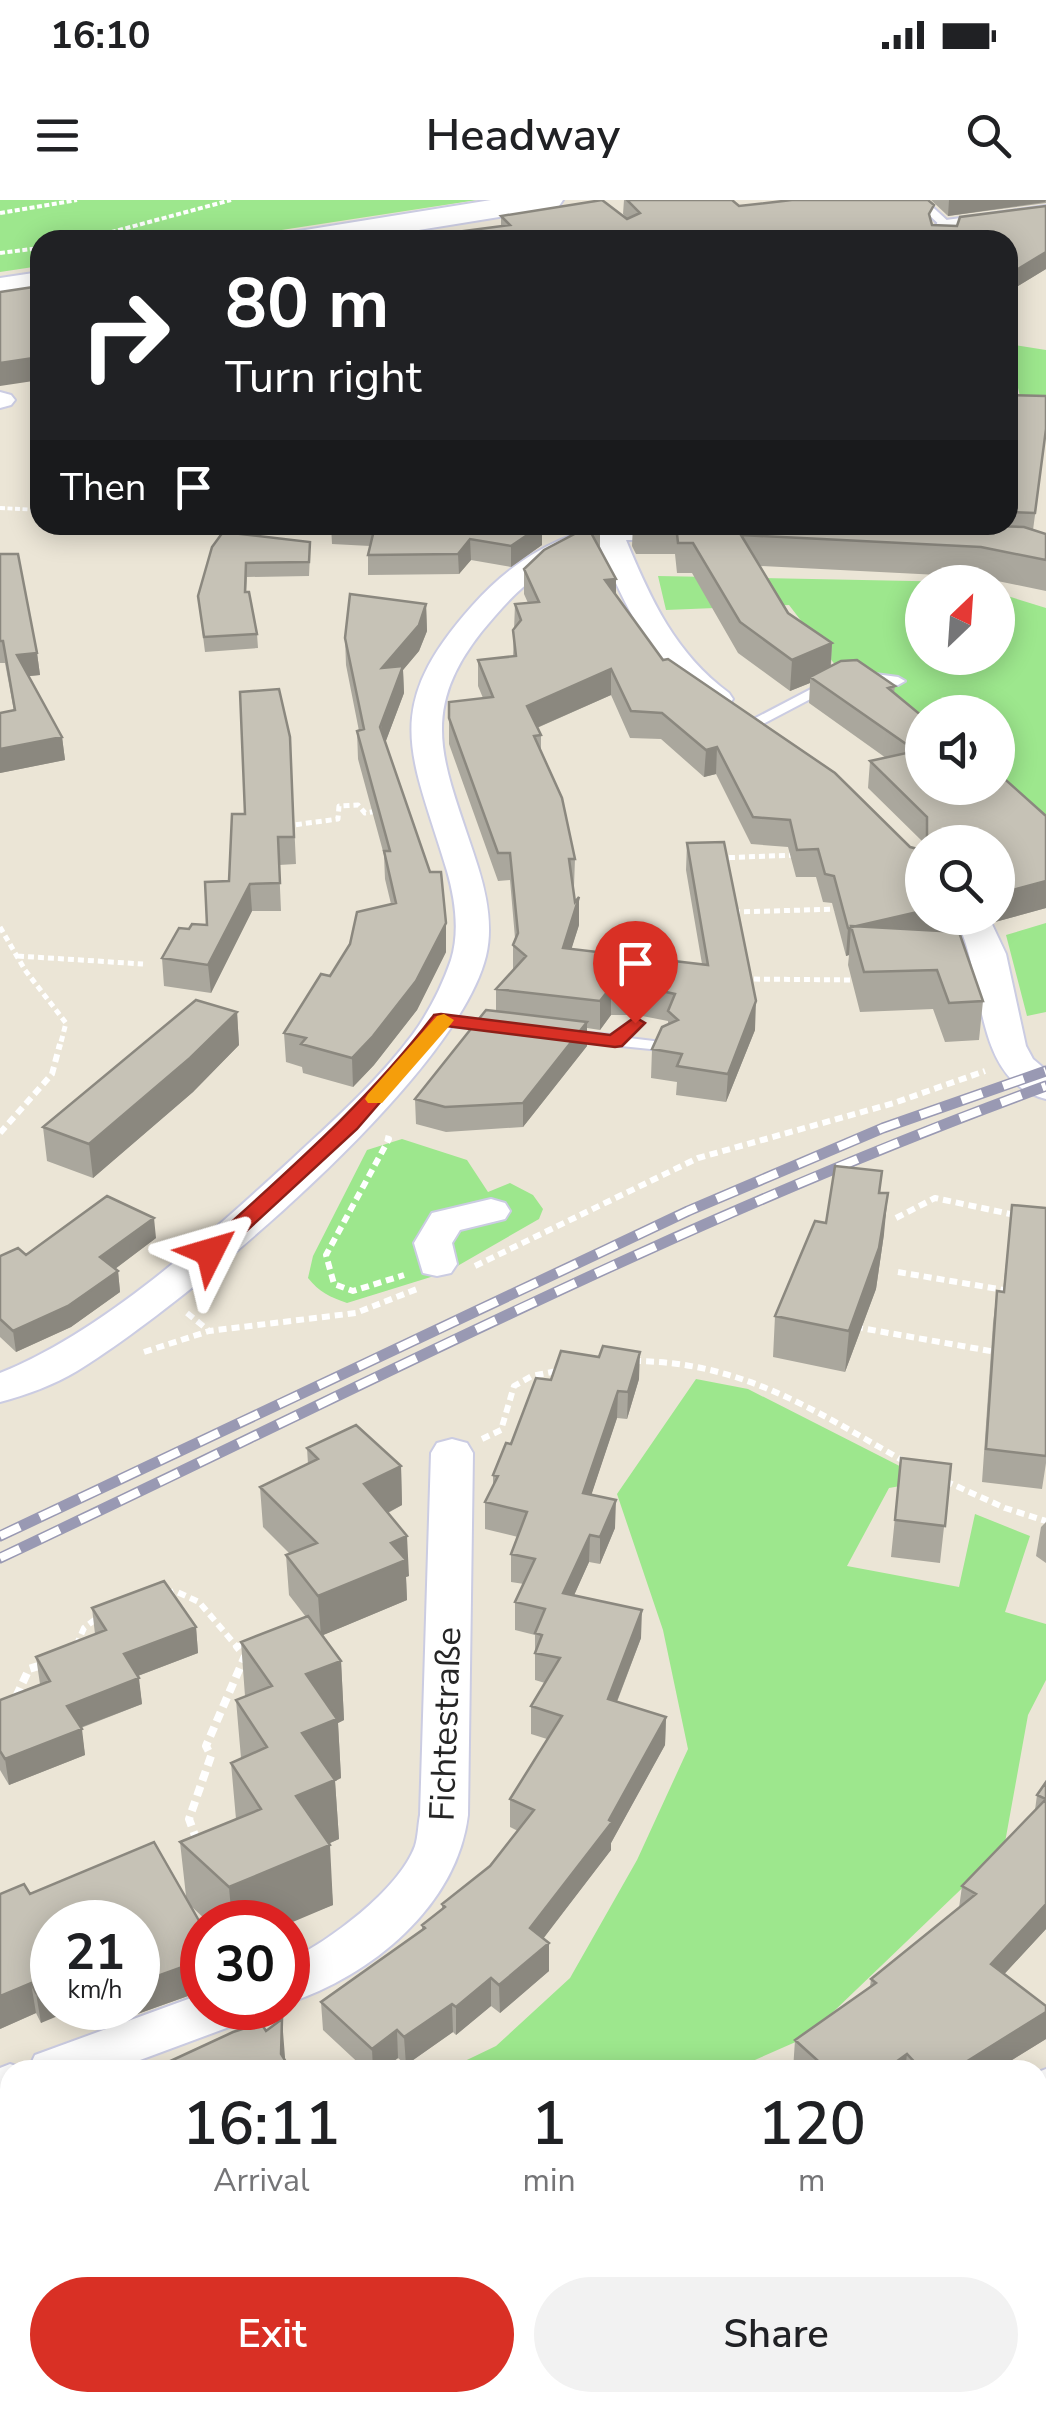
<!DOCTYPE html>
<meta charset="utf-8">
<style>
body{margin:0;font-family:"Nunito Sans",sans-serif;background:#f2f2f2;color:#202124;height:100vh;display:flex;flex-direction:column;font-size:38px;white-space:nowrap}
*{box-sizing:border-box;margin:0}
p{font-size:32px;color:#757577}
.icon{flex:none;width:55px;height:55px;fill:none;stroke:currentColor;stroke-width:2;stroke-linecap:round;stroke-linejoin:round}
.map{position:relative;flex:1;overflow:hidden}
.details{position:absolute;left:0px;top:1860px;width:1048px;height:352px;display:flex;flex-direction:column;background:#fff;border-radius:30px 30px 0 0;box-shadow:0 5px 25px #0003}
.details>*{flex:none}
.banner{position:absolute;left:30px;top:30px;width:988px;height:305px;border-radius:30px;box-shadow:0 5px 25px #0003;background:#202124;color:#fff;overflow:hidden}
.needle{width:65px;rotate:25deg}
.fabs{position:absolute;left:905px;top:365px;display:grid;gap:20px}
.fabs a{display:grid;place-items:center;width:110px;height:110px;border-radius:50%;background:#fff;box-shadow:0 5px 25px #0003;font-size:50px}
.speed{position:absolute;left:30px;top:1700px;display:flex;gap:20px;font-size:50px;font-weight:700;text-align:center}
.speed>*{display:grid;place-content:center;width:130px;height:130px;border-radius:50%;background:#fff;box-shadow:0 5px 25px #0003;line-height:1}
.speed small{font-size:25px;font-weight:400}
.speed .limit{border:15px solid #d22;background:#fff;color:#111}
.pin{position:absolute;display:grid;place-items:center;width:85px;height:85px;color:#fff;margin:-102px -42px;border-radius:50% 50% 50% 0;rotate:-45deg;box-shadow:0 0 10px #0007}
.pin .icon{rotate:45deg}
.me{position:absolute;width:110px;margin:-55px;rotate:50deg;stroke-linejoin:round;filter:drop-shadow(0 0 8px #0008)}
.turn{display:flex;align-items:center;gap:35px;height:210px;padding:0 30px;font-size:45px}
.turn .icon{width:130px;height:130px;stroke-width:2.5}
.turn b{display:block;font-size:70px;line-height:85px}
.then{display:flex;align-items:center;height:95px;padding:0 30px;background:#0003;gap:20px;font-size:38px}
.eta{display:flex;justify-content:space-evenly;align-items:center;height:170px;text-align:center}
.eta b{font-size:60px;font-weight:600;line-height:70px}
.action{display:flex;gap:20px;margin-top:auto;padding:20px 30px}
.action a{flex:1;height:115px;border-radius:60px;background:#d93025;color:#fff;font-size:40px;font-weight:600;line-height:115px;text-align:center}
.action a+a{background:#f2f2f2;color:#202124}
.status{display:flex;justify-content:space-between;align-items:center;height:70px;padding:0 50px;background:#fff;direction:ltr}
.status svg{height:28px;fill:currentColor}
header{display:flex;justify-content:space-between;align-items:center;height:130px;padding:0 30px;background:#fff;font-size:45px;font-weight:600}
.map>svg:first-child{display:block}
</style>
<div class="status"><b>16:10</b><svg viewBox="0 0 49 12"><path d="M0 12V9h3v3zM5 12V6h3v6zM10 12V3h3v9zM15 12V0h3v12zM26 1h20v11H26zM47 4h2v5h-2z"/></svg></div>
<header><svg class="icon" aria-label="menu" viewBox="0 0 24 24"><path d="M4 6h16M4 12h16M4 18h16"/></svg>Headway<svg class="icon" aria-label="search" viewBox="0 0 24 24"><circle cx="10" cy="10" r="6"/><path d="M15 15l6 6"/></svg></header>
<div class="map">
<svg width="1046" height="2212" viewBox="0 0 1046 2212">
<rect width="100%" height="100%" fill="#ebe5d6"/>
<!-- green -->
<path fill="#9de78d" d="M0,0H477L216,40H40V66L0,72Z
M1008,144L1046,150V204L1021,201Z
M658,376L962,382H922V458H998V393L1046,408V628L998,585V512H922V528L836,466L789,405L666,410Z
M1046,723V812L1027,816L1006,735Z
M402,939L467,960L488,992L510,983L533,995L543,1009L539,1019L447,1072L347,1103C330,1097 319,1092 308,1078L313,1056L367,950Z
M696,1179L748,1189L929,1281L889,1288L847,1366L959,1387L975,1314L1030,1336L1005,1412L1046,1424V1480L1028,1515L1004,1648L807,1837L732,1870H446L496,1846L570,1778L637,1660L688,1549L663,1430L617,1294Z"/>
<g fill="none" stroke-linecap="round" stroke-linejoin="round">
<defs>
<path id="lane" d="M913,0H925L951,24V28H943Z
M860,472L898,477L905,481L898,485L855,479L853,476Z
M832,478L837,479V485L759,526H749L746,523Z
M441,815L499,822L508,827L499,832L435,824L432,820L435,816Z
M635,818L644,823L629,838L670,843L673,847L670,851L562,840L553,835L562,830L611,835Z"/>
<path id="street" d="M1046,6V20L954,32L955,40H933L931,31L939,21Z
M0,192L11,195L15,200L11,205L0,208Z
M613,325H690L699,332L685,340H626C651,400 675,453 729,493L733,499L729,505H707C652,463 625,407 599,344C558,355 522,384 495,416C410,511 445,562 478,667C487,696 493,727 486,756C456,879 186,1104 77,1171C54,1185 26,1195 0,1202V1173C103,1132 210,1034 292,959C334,920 378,881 413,834C429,812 442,786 451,760C460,731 455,699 447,671C412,554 379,510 472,406C510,363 556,334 613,325Z
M955,718H989L1006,754L1026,846L1033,859L1046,870V899C970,880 987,774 955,718Z
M491,999L505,1003L510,1011L505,1019L460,1030L452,1043L457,1064L451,1073L437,1076L423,1073L414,1043L432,1013Z
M452,1239L467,1243L473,1253L468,1615C457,1706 371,1776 288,1803V1761C328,1742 399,1690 415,1646C418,1637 418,1625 420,1615L431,1253L437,1243Z
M202,1794V1808H247L240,1823L113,1870H28L35,1855Z
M10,1864L27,1870H10V1908L0,1912V1868Z"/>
<path id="secondary" d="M491,0H563L559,6L548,9L357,40H283L288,33L299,31Z
M40,72V92L0,98V78Z
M1046,1869V1933L1038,1935V1872Z
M416,2202H517L513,2212H411Z"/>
</defs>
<!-- lane casing -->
<use href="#lane" stroke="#cbcce2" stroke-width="4"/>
<!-- street casing -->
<use href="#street" stroke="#cbcce2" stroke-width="4"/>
<!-- secondary casing -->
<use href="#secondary" stroke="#cbcce2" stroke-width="4"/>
<!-- path-far3 -->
<path stroke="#fff" stroke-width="4" stroke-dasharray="5 2.5" stroke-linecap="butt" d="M0,13L77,0
M82,40L231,0
M246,40L264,37
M0,53L40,48
M0,308L40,310"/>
<!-- path-far2 -->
<path stroke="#fff" stroke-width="5" stroke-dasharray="6 4" stroke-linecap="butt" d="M286,626L338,619L339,606L358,605L365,613L377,611
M719,658L796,655
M734,712L841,709
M0,727L25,770L66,823L60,846
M18,756L143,764
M744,779L856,780"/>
<!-- path-far1 -->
<path stroke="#fff" stroke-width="6" stroke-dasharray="8 5" stroke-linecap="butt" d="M0,933L52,874L60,844
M385,938L389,939L326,1055L334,1084L353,1091L404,1075
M896,1018L935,998L1015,1015
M475,1066L698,958L894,903L985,871
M898,1072L1010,1091
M187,1113L208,1130
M855,1127L996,1152
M144,1152L209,1131L356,1113L417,1089
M633,1161C741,1161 816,1211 907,1263
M482,1239L501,1230L514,1186L532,1176L562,1170
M945,1281L1005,1308L1046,1321
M166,1394L175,1391L199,1402L238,1448
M76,1446L84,1428L97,1418"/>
<!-- path -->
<path stroke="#fff" stroke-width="8" stroke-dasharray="10 6" stroke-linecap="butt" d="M16,1497L29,1469L45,1464
M197,1641L189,1619L211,1556L206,1546L245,1456L236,1445
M771,2202L778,2212
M606,2212L624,2202"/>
<!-- lane -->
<use href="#lane" fill="#fff" fill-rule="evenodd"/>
<!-- street -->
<use href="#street" fill="#fff" fill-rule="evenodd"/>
<!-- secondary -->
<use href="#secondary" fill="#fff" fill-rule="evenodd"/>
<defs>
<path id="rail" d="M0,1336L688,1011L883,928L1046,871
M0,1358C348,1194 683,1018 1046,886"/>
</defs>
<!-- rail casing -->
<use href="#rail" stroke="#9999b3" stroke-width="11"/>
<!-- rail -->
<use href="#rail" stroke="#fff" stroke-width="8" stroke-dasharray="22" stroke-linecap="butt"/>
</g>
<!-- wall -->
<path fill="#aaa79d" d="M624,0H732L739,6L932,25L957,26L1046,6V69L1008,92V40L501,26V16L627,19L623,14Z
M931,0H1046V3L948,16Z
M1008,195L1046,196V232L1033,330L1046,334V391L978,377L760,366L788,413L832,443L831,466L841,461L857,460L895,486L894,493L922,516V588H998V573L1046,616V708L995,722L992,718H998V642H923L868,588L870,561L886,558L809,503L810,483L790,491L738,453L692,373H677L675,354H636L632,346L633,325H1008Z
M331,325H542V345L511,367L471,360L459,374L368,375V355L370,346L332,344Z
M562,325H598L600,329V349L616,379V395L663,460L956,731L952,732L983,801L979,840L945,842L933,809L860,812L848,765L849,755L846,756L832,703L823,702L816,677H796L788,647L751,644L716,574L704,577L661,539L630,538L611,495L537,528L541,535V550L575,659L574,686H573L579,725L571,749L702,764L686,670L687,643L755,830L726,902L676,895L677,882L651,878L652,849L668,824V821L637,815H611L600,830L587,828V846L523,927L446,932L416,924L415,899L496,811V789L513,770V745L515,738L510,680L498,681L449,544V518L483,498L478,486V460L513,457L515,404L528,403L524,394V369L585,328L576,330Z
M212,347L310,355L309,376L247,377L246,392L257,434L258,448L205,452L198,396Z
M0,354L37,453L40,475L29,476L62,537L65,560L0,573V513L14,511L5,463H0Z
M426,404L427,431L419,451L403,470L404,493L385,543L446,723V752L417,810L374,865L353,887L303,873L302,867L286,862L284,833L391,704L385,679L384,655L358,559L357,531H359L346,465L345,438Z
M290,537L296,664L279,665L281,711H252L211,793L164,786L162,758L189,729L207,725L229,681L245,614Z
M237,812L239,845L193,892L93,978L47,961L43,927Z
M880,993L884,1034L876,1089L845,1172L773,1157L775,1116L826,1023Z
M1012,1005L1046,1008V1263L1042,1289L982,1282L993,1123L997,1091L1003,1092Z
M156,1038L115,1069L118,1071L120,1092L71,1127L16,1152L0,1137V1056L26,1055Z
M639,1179L627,1219L617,1218L591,1295L615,1328L600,1364L589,1362L574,1395L641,1438L617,1502L666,1517L665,1545L611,1643V1650L543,1738L549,1771L500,1813L491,1806L456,1835L453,1832L406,1865L398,1858L382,1870H366L323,1830L321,1802L422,1730V1725L442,1709V1704L490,1666L518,1631L510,1627V1599L547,1539L531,1534V1506L545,1483L535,1480V1435L515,1430V1402L524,1384L511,1382V1354L518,1337L485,1329V1302L493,1285V1275L551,1180Z
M307,1248L401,1266L402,1305L388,1313L409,1376L406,1377L407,1400L323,1435L341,1461L344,1520L338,1523L341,1578L335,1581L339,1639L328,1644L333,1705L288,1722H208L191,1706L202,1726V1791L112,1823L104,1808H138V1722L41,1823L36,1813L0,1829L30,1694L186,1696L180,1642L236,1619L231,1563L241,1558L236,1500L245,1496L241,1442L306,1417L289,1395L286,1355L290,1354L263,1327L260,1287L308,1264Z
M901,1258L951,1264L940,1363L891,1357Z
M1046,1322V1363L1036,1356L1041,1327Z
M92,1408L196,1427L198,1453L138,1476L142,1504L81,1528L85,1555L9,1585L0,1570V1500L40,1484L36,1457L95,1434Z
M1046,1582V1729L1004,1774L1046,1839L996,1870H793L795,1840L870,1787L871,1779L959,1708L962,1686L1035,1610L1037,1595Z
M184,2202H249V2212H185Z
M629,2202H752L759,2212H628Z"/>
<!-- shaded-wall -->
<path fill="#8b887f" d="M949,0H1046L1045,2L948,16Z
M1046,52V69L1008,92V75Z
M40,157V180L0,186V163Z
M542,325V345L511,367V346Z
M576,325H597L576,330Z
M470,339L471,360L459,374L458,354Z
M616,379V405L605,380Z
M426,404L427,431L419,451L403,470L404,493L381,554L382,468Z
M832,443L830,474L810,477V483L790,491L792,460Z
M37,453L40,475L20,477L17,455Z
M611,469V495L527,532V506Z
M62,537L65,560L0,573V549Z
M717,547L716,574L704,577L706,550Z
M1046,681V708L995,722V718H998V694Z
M250,684L252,711L211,793L208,765Z
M579,697V725L563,776V748Z
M922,711V718H958L956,731L858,753L852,727Z
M446,723V752L417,810L374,865L353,887L352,858Z
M851,727L849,755L846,756L848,728Z
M611,787V815L600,830V801Z
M756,801L755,830L726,902L728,874Z
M237,812L239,845L193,892L93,978L89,944Z
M587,822V846L523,927V903Z
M888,993L884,1034L876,1089L845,1172L849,1131Z
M154,1018L156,1038L103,1078L100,1057Z
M118,1071L120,1092L71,1127L16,1152L13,1131Z
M640,1152L639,1179L627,1219L628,1192Z
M618,1191L617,1218L583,1320V1293Z
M401,1266L402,1305L366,1324L364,1284Z
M616,1300L615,1328L600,1364V1337Z
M590,1335L589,1362L563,1420V1393Z
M407,1336L409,1376L406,1377L407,1400L321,1436L318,1396L391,1343Z
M642,1410L641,1438L607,1527L608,1499Z
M196,1427L198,1453L127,1480L124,1454Z
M341,1461L344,1520L338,1523L341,1578L335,1581L339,1639L300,1656L296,1596L306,1474Z
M139,1478L142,1504L71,1531L67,1506Z
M666,1517L665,1545L611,1643V1650L530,1756V1728L609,1620Z
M82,1529L85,1555L9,1585L5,1559Z
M330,1645L333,1705L288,1724V1722H232L229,1687Z
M1046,1704V1729L986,1794L991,1764Z
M549,1743V1771L500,1813L499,1785Z
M202,1760V1791L112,1823L109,1808H138V1783Z
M491,1778V1806L456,1835V1807Z
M31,1783L36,1813L0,1829V1796Z
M52,1786V1808H77L41,1823L36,1793Z
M452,1804L453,1832L406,1865L404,1837Z
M1046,1812V1839L996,1870H953Z
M282,1819L285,1857V1870L281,1854Z
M397,1830L398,1858L382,1870H373L372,1849Z
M907,1854L905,1870H885Z
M1046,2048V2082L1045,2090L1038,2094V2063L1040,2052Z
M10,2076V2117L0,2124V2083Z"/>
<!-- building -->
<path fill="#c6c2b6" stroke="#8b887f" stroke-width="2.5" d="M602,0L627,19L640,13L627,0H732L739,6L792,0H928L934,5L929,14L932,25L957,26L960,17L1046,6V52L1008,75V40H395L510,25L501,16Z
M40,86V157L0,163V92Z
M1008,195L1046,196V229L1035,313L1008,312Z
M359,325H542L511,346L470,339L458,354L368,355L375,326Z
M598,325L600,329H589L616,379L605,380L663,460L668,459L835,573L910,647L922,650V711L848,728L834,676L825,674L818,649L797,650L790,620L753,617L717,547L706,550L662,513L631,511L611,469L527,506L541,535L534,536L562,598L575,659H569L575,702L579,697L563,748L708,765L687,643L724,642L756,801L728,874L677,866L682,854L652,849L662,827L678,820L668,811L675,794L638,786L611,787L600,801L496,789L526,756L513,745L518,733L510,653H498L449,518V502L493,497L478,460L516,456L513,430L521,420L515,404L539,402L524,369L544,350L586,328Z
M676,325H948L1024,327L1046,334V360L981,347L741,335L788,413L832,443L792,460L740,422L693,343H678Z
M223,332L310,342L309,362L246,363L245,392H249L257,434L204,437L198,396L212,347Z
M0,354H18L37,453L17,455L62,537L0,549V513L15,510L3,441H0Z
M350,394L426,404L419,425L382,468L403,466L380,527L430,672H441L446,723L416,781L373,836L352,858L301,844L306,838L284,833L321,774L330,776L350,744L357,712L396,703L384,651H390L357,531L364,529L345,438Z
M857,460L895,486L888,488L922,516V588H998V573L1046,616V681L998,694V642H927V617L870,561L916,551L810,477L841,461Z
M279,489L290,537L294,637H278L280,683L250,684L208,765L162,758L179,728L189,729L192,724L207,725L205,682L229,681L232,614H245L240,492Z
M851,726L959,732L983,801L949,803L937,770L864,772Z
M196,800L237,812L190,858L89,944L43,927Z
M486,810L587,822L523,903L445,907L415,899Z
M835,966L882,971L879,993H888L879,1048L849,1131L775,1116L815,1021L826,1023Z
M107,996L154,1018L100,1057L118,1071L68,1106L13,1131L0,1119V1056L18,1048L26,1055Z
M1012,1005L1046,1008V1256L986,1249L997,1091L1004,1092Z
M603,1146L640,1152L628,1192L618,1191L583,1293L616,1300L600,1337L590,1335L563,1393L642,1410L608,1499L666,1517L609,1620L612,1622L530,1728L549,1743L499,1785L491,1778L456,1807L452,1804L404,1837L397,1830L372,1849L321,1802L425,1728L422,1725L445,1707L442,1704L490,1666L534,1610L510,1599L562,1516L531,1506L560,1458L535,1453L542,1435L535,1433L545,1409L515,1402L535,1359L511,1354L527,1312L485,1302L498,1276L493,1275L506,1243L511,1244L536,1178L551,1180L561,1151L599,1157Z
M356,1225L401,1266L364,1284L407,1336L391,1343L406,1360L318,1396L286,1355L317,1343L260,1287L318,1259L307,1248Z
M901,1258L951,1264L945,1326L895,1320Z
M164,1381L196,1427L124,1454L139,1478L67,1506L82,1529L5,1559L0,1551V1500L50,1481L36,1457L106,1430L92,1408Z
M308,1416L341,1461L306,1474L337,1519L302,1533L335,1580L296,1596L330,1645L229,1687L180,1642L261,1609L231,1563L267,1547L236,1500L272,1486L241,1442Z
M1046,1582V1704L991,1764L1046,1806V1812L953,1870H922L907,1854L885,1870H878L873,1864L865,1870H828L795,1840L876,1783L871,1779L976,1694L962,1686L1046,1599L1037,1595Z
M154,1642L202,1726V1760L138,1783V1722H52V1786L36,1793L31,1783L0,1796V1694L24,1684L30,1694Z
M282,1819L281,1854L291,1870H151L233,1832L261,1823L266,1831Z
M1046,1969V2048L1040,2052L1046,2059V2065L1038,2071V1974Z
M0,2000H10V2076L0,2083Z
M638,2202H752L759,2212H644Z"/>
<!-- route -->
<path fill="#d93025" stroke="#8d1f18" stroke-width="2.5" d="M441,814L610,835L635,817L645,823L622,846L615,847L446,826L357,929L218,1057H203L199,1052L203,1048C284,974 367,903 434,815Z"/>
<!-- slow -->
<path fill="#f59e0b" d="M444,814L454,820L451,824L382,903H368L365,899L368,894L437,816Z"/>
<g text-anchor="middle" stroke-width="8" stroke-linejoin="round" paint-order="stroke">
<!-- street labels -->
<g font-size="35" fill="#262626" stroke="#fff">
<text transform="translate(445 1524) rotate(-88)" y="12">Fichtestraße</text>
</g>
</g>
</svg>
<div class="fabs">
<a><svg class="needle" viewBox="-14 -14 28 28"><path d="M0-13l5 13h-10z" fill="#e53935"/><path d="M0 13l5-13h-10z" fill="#757577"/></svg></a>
<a><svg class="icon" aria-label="sound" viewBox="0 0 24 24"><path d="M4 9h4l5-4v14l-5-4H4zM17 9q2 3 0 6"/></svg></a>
<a><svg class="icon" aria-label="search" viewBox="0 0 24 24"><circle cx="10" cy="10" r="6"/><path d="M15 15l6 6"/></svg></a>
</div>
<div class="speed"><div>21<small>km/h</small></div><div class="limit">30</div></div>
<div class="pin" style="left:635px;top:823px;background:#d93025"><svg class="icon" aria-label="arrive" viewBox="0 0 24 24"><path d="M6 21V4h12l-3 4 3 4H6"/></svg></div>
<svg class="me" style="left:210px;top:1052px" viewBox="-20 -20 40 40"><path d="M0-17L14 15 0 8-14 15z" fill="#d93025" stroke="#fff" stroke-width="4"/></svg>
<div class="banner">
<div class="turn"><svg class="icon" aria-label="right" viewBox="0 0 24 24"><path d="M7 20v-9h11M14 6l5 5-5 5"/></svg><div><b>80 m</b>Turn right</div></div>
<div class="then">Then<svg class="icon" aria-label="arrive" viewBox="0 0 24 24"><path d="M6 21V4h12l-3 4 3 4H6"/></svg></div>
</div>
<section class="details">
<div class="eta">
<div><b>16:11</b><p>Arrival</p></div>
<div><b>1</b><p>min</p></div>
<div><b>120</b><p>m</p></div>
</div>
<div class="action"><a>Exit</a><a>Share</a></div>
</section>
</div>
